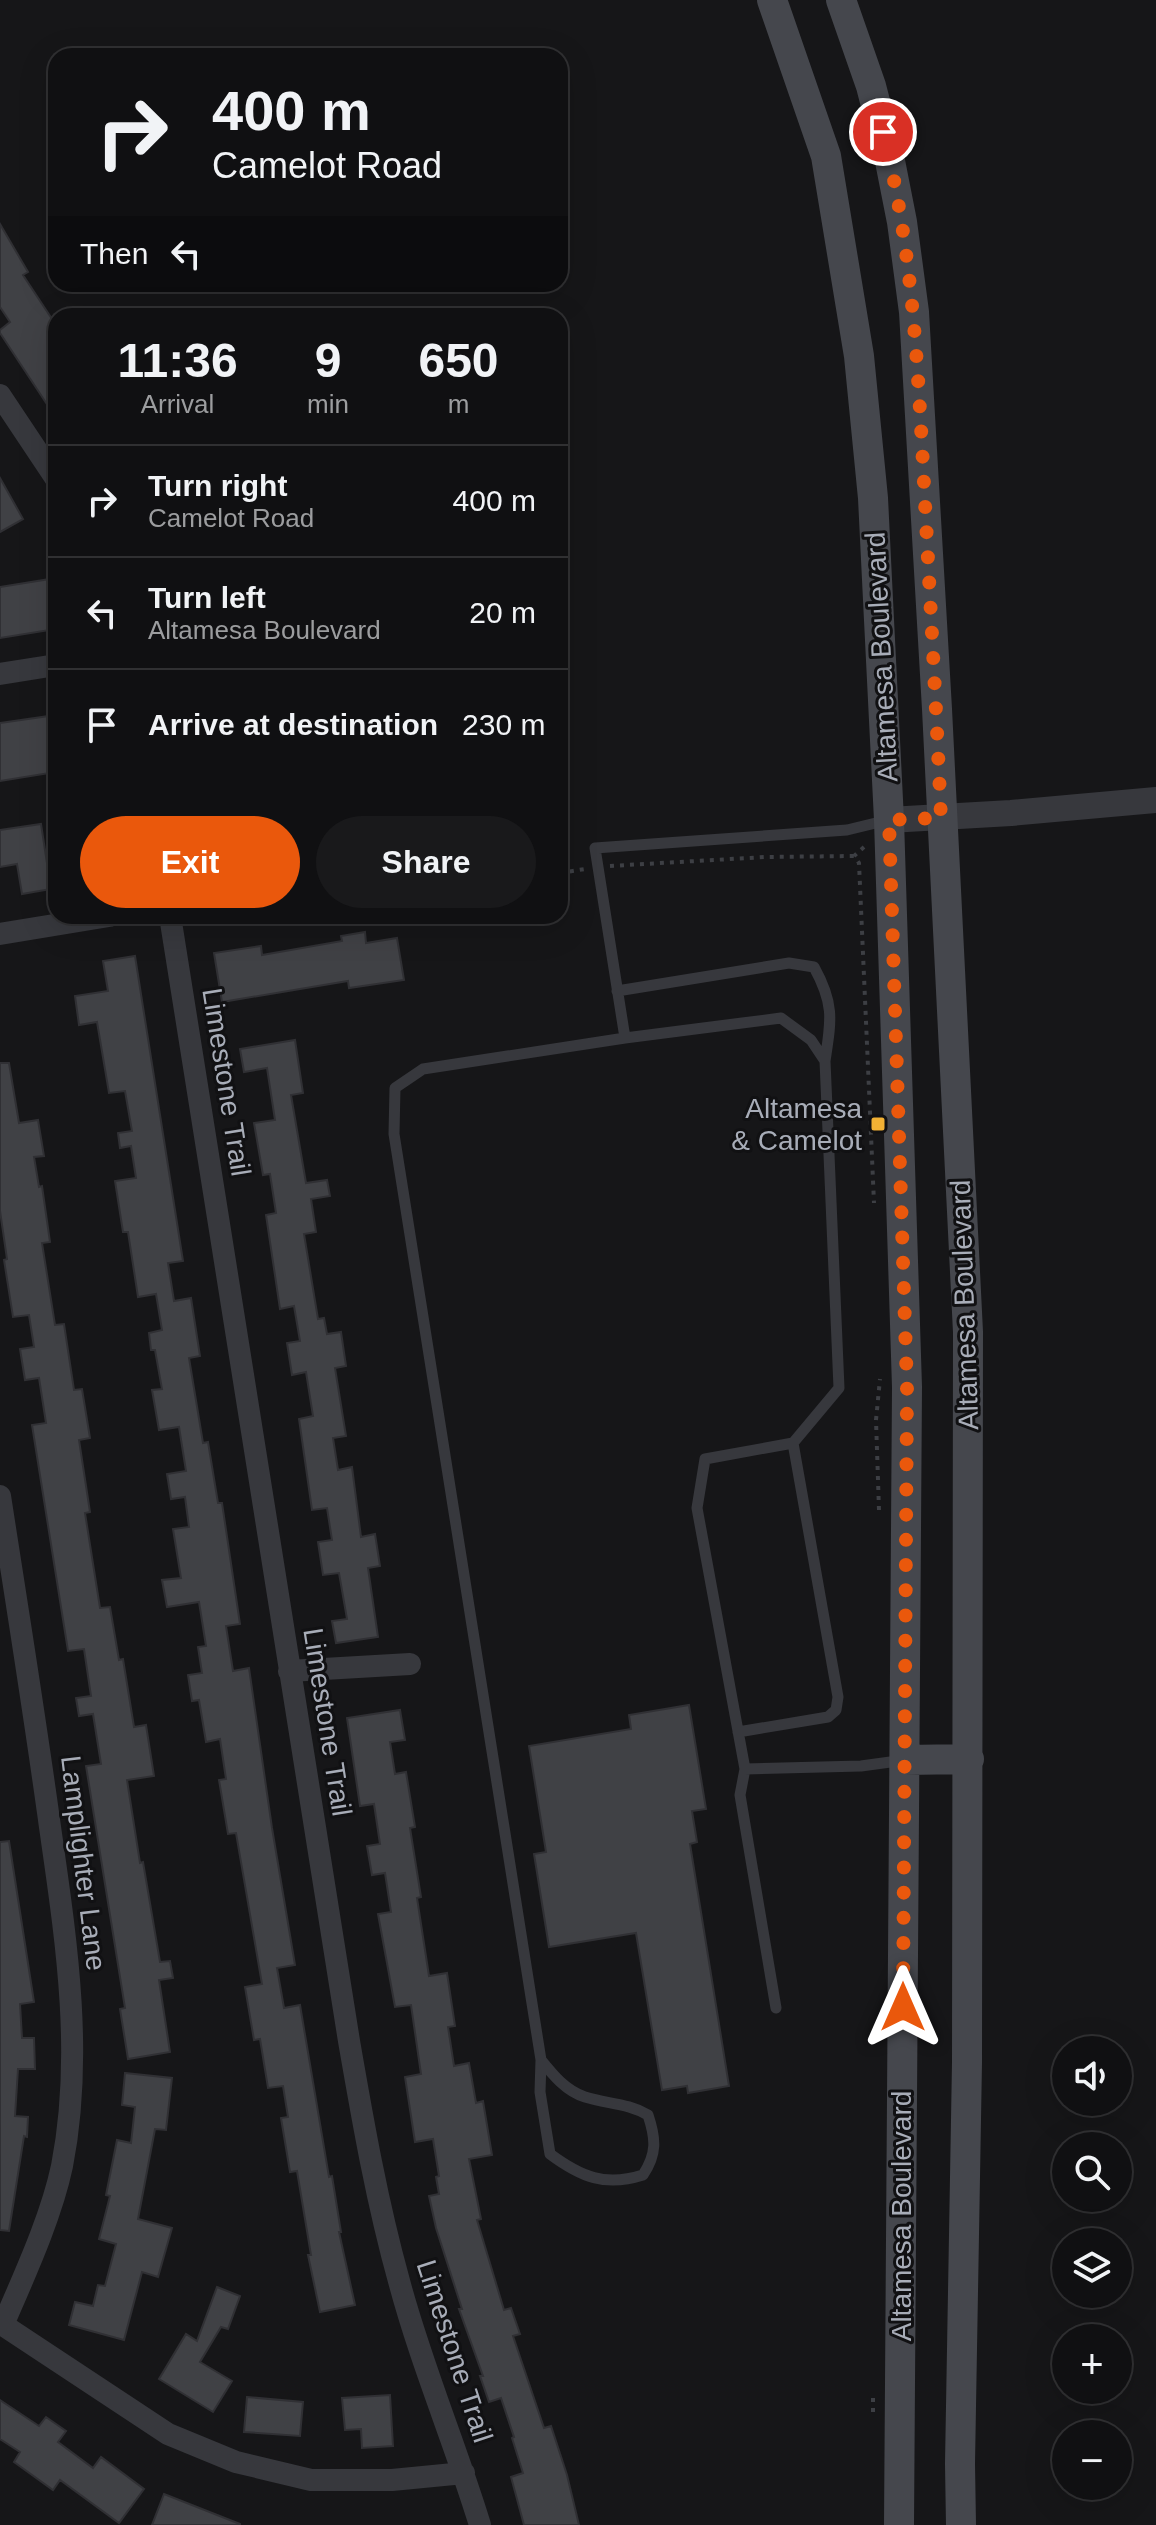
<!DOCTYPE html>
<meta charset="utf-8">
<style>
body{margin:0;font-family:Helvetica,sans-serif;background:#19191b;color:#f1f3f6;height:100vh;display:flex;flex-direction:column;font-size:30px;white-space:nowrap}
*{box-sizing:border-box;margin:0}
p{font-size:26px;color:#9c9d9f}
.icon{flex:none;width:44px;height:44px;fill:none;stroke:currentColor;stroke-width:2;stroke-linecap:round;stroke-linejoin:round}
.map{position:relative;flex:1;overflow:hidden}
.details{position:absolute;left:48px;top:308px;width:520px;height:616px;display:flex;flex-direction:column;background:#101012;border-radius:24px;box-shadow:0 8px 32px #0002,0 0 0 2px #303032}
.details>*{flex:none}
.guide{position:absolute;left:48px;top:48px;width:520px;height:244px;border-radius:24px;box-shadow:0 8px 32px #0002,0 0 0 2px #303032;background:#101012;color:#f1f3f6;overflow:hidden}
.controls{position:absolute;left:1052px;top:2036px;display:grid;gap:16px}
.controls a{display:grid;place-items:center;width:80px;height:80px;border-radius:50%;background:#101012;box-shadow:0 8px 32px #0002,0 0 0 2px #303032;font-size:40px}
.pin{position:absolute;display:grid;place-items:center;width:68px;height:68px;color:#fff;margin:-34px;border:4px solid #fff;border-radius:50%;box-shadow:0 2px 8px #0007}
.me{position:absolute;width:88px;margin:-44px;rotate:0deg;stroke-linejoin:round;filter:drop-shadow(0 0 6px #0008)}
.turn{display:flex;align-items:center;gap:28px;height:168px;padding:0 32px;font-size:36px}
.turn .icon{width:104px;height:104px;stroke-width:2.5}
.turn b{display:block;font-size:56px;line-height:68px}
.then{display:flex;align-items:center;height:76px;padding:0 32px;background:#0003;gap:16px;font-size:30px}
.eta{display:flex;justify-content:space-evenly;align-items:center;height:136px;text-align:center}
.eta b{font-size:48px;font-weight:800;line-height:56px}
.action{display:flex;gap:16px;margin-top:auto;padding:16px 32px}
.action a{flex:1;height:92px;border-radius:48px;background:#ea580c;color:#fff;font-size:32px;font-weight:800;line-height:92px;text-align:center}
.action a+a{background:#19191b;color:#f1f3f6}
ul{padding:0;list-style:none}
li{display:flex;align-items:center;gap:24px;height:112px;padding:0 32px;border-top:2px solid #303032}
li div{flex:1}
li b{display:block;font-size:30px}
li em{font-style:normal}
.map>svg:first-child{display:block}
</style>
<div class="map">
<svg width="1156" height="2525" viewBox="0 0 1156 2525">
<rect width="100%" height="100%" fill="#161618"/>
<!-- building -->
<path fill="#404145" stroke="#303034" stroke-width="2" d="M0,224L28,272L23,275L56,325V418L0,333V330L10,322L0,307Z
M0,478L23,519L0,532Z
M56,578V629L0,638V587Z
M56,715V772L0,781V723Z
M41,824L51,889L22,894L17,864L0,867V830Z
M365,932L366,943L397,938L404,980L349,988L348,981L222,1002L214,953L261,946L262,955L342,941L341,936Z
M135,956L183,1261L168,1263L174,1301L191,1298L200,1356L189,1358L203,1443L208,1442L218,1503H222L240,1624L226,1626L233,1671L249,1668L272,1828L295,1965L277,1968L284,2008L300,2005L329,2177L332,2176L341,2232H339L355,2305L320,2312L308,2255H311L297,2171L290,2172L281,2118L288,2117L283,2086L268,2088L260,2039L254,2040L245,1987L262,1984L236,1833L228,1834L219,1780L226,1779L220,1739L206,1742L199,1700L192,1701L188,1675L202,1673L198,1647L206,1646L199,1602L167,1607L162,1580L181,1578L173,1529L189,1527L185,1497L171,1499L167,1474L186,1471L179,1427L159,1430L152,1390L162,1389L155,1350H151L149,1333L162,1330L156,1294L138,1297L128,1232H123L115,1181L136,1178L131,1146L120,1148L118,1133L132,1131L125,1091L109,1093L97,1022L79,1025L75,996L108,991L103,961Z
M295,1040L303,1093L291,1095L306,1183L327,1180L330,1196L311,1199L316,1232L304,1234L318,1319L324,1318L327,1334L341,1332L346,1366L335,1368L346,1436L333,1438L338,1470L352,1467L361,1537L375,1534L380,1566L368,1568L378,1637L336,1643L332,1621L347,1619L339,1573L323,1575L318,1542L332,1540L327,1508L312,1510L299,1419L313,1416L306,1372L292,1375L287,1343L300,1341L294,1306L280,1309L266,1215L276,1213L270,1174L263,1175L254,1123L275,1120L267,1068L244,1072L240,1049Z
M0,1063H9L19,1123L38,1120L44,1156L34,1157L39,1187L42,1186L50,1242L42,1243L55,1325L64,1324L74,1390L82,1389L90,1438L79,1440L90,1512L85,1513L100,1608L110,1607L119,1660L123,1659L134,1727L146,1725L154,1776L127,1780L140,1863L143,1862L160,1962L170,1961L173,1978L159,1980L170,2052L128,2059L120,2009L125,2008L86,1766L101,1764L93,1714L79,1716L76,1698L91,1696L84,1649L68,1651L32,1425L46,1423L39,1378L25,1380L20,1349L34,1347L29,1315L13,1317L4,1260L7,1259L0,1211Z
M689,1705L706,1809L692,1811L697,1842L690,1844L729,2086L688,2093L687,2086L662,2090L636,1933L549,1947L534,1854L546,1852L529,1746L631,1729L629,1715Z
M400,1710L405,1740L390,1742L395,1774L406,1772L415,1827L410,1828L421,1897L417,1898L429,1976L447,1973L455,2026L448,2027L454,2066L469,2063L476,2103L483,2101L492,2155L469,2159L481,2219L477,2220L504,2310L511,2308L520,2334L513,2336L544,2428L551,2426L567,2475L579,2525H524L511,2477L523,2473L512,2438L514,2437L501,2398L489,2402L480,2376H483L459,2309H462L436,2228L429,2196L439,2194L436,2177L439,2176L433,2139L415,2142L405,2077L421,2074L411,2005L395,2007L378,1914L391,1912L385,1873L372,1875L367,1846L380,1844L374,1804L360,1806L347,1718Z
M9,1841L34,2002L20,2004L22,2038H34L35,2069H18L15,2116L28,2117L27,2137L24,2136L9,2231L0,2230V1842Z
M125,2073L172,2078L166,2130L155,2129L138,2219L172,2228L158,2277L142,2272L124,2340L69,2325L75,2302L93,2306L98,2285L105,2286L116,2244L99,2239L110,2196L106,2195L117,2140L131,2143L135,2107L122,2105Z
M217,2287L240,2296L228,2329L221,2327L200,2362L232,2381L213,2412L159,2379L186,2334L197,2341Z
M390,2395L393,2446L362,2448L361,2429L345,2430L342,2398Z
M247,2397L303,2402L300,2436L244,2432Z
M0,2400L39,2426L46,2417L66,2431L58,2442L93,2468L101,2457L144,2489L119,2523L60,2480L53,2490L14,2462L20,2452L0,2439Z
M164,2494L240,2524V2525H152Z"/>
<g fill="none" stroke-linecap="round" stroke-linejoin="round">
<!-- path -->
<path stroke="#3d3f44" stroke-width="4" stroke-dasharray="4 6" stroke-linecap="butt" d="M864,847L854,856L859,863L874,1203
M610,866L765,857L854,856
M560,873L585,869
M879,1510L876,1420L880,1379
M873,2412V2393"/>
<!-- service -->
<path stroke="#37383d" stroke-width="11" d="M617,991L789,963L814,967C835,1005 831,1021 825,1061L811,1040L781,1018L625,1038
M793,1443L839,1388L825,1061
M738,1732L828,1717L836,1710L838,1697L793,1443L705,1459L697,1508L745,1769L861,1766L905,1760
M745,1769L740,1795L776,2008
M541,2060C553,2075 566,2091 585,2097C607,2104 628,2103 648,2115C656,2139 657,2154 643,2175C605,2187 581,2177 550,2154L540,2092L541,2060L394,1134L395,1088L423,1069L625,1038L595,848L847,830L888,820"/>
<!-- minor -->
<path stroke="#37383d" stroke-width="22" d="M0,395L56,479
M0,674L56,665
M170,916L349,2041C363,2122 377,2202 399,2281C421,2364 455,2443 480,2525
M0,934L109,916
M0,1496C17,1606 35,1717 50,1827C66,1939 84,2054 62,2166C51,2218 24,2276 3,2325
M289,1671L410,1664
M0,2323L168,2434L236,2462L311,2480H392L464,2473"/>
<!-- tertiary -->
<path stroke="#37383d" stroke-width="26" d="M889,820L1011,813L1156,800"/>
<!-- secondary -->
<path stroke="#45474d" stroke-width="30" d="M772,0L826,156L859,356L873,498L879,620L889,820L907,1387L899,2525
M841,0L871,86L889,156L902,222L914,312L937,709L968,1332L967,2062L960,2464L961,2525
M905,1760L969,1759"/>
</g>
<g fill="none" stroke-linecap="round" stroke-linejoin="round">
<!-- route -->
<path stroke="#ea580c" stroke-width="14" stroke-dasharray="0 25.2" d="M883,132C911,241 917,353 923,464C929,582 936,700 941,818L889,820L907,1387L903,2007"/>
</g>
<!-- markers -->
<rect fill="#f2b134" stroke="#111113" stroke-width="3" x="870" y="1116" width="16" height="16" rx="4"/>
<g text-anchor="middle" stroke-width="6" stroke-linejoin="round" paint-order="stroke">
<!-- street labels -->
<g font-size="28" fill="#a8adb8" stroke="#111113">
<text transform="translate(881 657) rotate(-93)" y="10">Altamesa Boulevard</text>
<text transform="translate(227 1082) rotate(81)" y="10">Limestone Trail</text>
<text transform="translate(964 1305) rotate(-92)" y="10">Altamesa Boulevard</text>
<text transform="translate(328 1722) rotate(81)" y="10">Limestone Trail</text>
<text transform="translate(84 1863) rotate(83)" y="10">Lamplighter Lane</text>
<text transform="translate(901 2216) rotate(-90)" y="10">Altamesa Boulevard</text>
<text transform="translate(455 2351) rotate(72)" y="10">Limestone Trail</text>
</g>
<!-- poi labels -->
<g font-size="28" fill="#a8adb8" stroke="#111113" text-anchor="end">
<text x="862" y="1118">Altamesa<tspan x="862" dy="32">&amp; Camelot</tspan></text>
</g>
</g>
</svg>
<div class="controls">
<a><svg class="icon" aria-label="sound" viewBox="0 0 24 24"><path d="M4 9h4l5-4v14l-5-4H4zM17 9q2 3 0 6"/></svg></a>
<a><svg class="icon" aria-label="search" viewBox="0 0 24 24"><circle cx="10" cy="10" r="6"/><path d="M15 15l6 6"/></svg></a>
<a><svg class="icon" aria-label="layers" viewBox="0 0 24 24"><path d="M12 4l9 5-9 5-9-5zM3 14l9 5 9-5"/></svg></a>
<a>+</a>
<a>−</a>
</div>
<div class="pin" style="left:883px;top:132px;background:#d93025"><svg class="icon" aria-label="arrive" viewBox="0 0 24 24"><path d="M6 21V4h12l-3 4 3 4H6"/></svg></div>
<svg class="me" style="left:903px;top:2007px" viewBox="-20 -20 40 40"><path d="M0-17L14 15 0 8-14 15z" fill="#ea580c" stroke="#fff" stroke-width="4"/></svg>
<div class="guide">
<div class="turn"><svg class="icon" aria-label="right" viewBox="0 0 24 24"><path d="M7 20v-9h11M14 6l5 5-5 5"/></svg><div><b>400 m</b>Camelot Road</div></div>
<div class="then">Then<svg class="icon" aria-label="left" viewBox="0 0 24 24"><path d="M17 20v-9H6M10 6l-5 5 5 5"/></svg></div>
</div>
<section class="details">
<div class="eta">
<div><b>11:36</b><p>Arrival</p></div>
<div><b>9</b><p>min</p></div>
<div><b>650</b><p>m</p></div>
</div>
<ul>
<li><svg class="icon" aria-label="right" viewBox="0 0 24 24"><path d="M7 20v-9h11M14 6l5 5-5 5"/></svg><div><b>Turn right</b><p>Camelot Road</p></div><em>400 m</em></li>
<li><svg class="icon" aria-label="left" viewBox="0 0 24 24"><path d="M17 20v-9H6M10 6l-5 5 5 5"/></svg><div><b>Turn left</b><p>Altamesa Boulevard</p></div><em>20 m</em></li>
<li><svg class="icon" aria-label="arrive" viewBox="0 0 24 24"><path d="M6 21V4h12l-3 4 3 4H6"/></svg><div><b>Arrive at destination</b></div><em>230 m</em></li>
</ul>
<div class="action"><a>Exit</a><a>Share</a></div>
</section>
</div>
